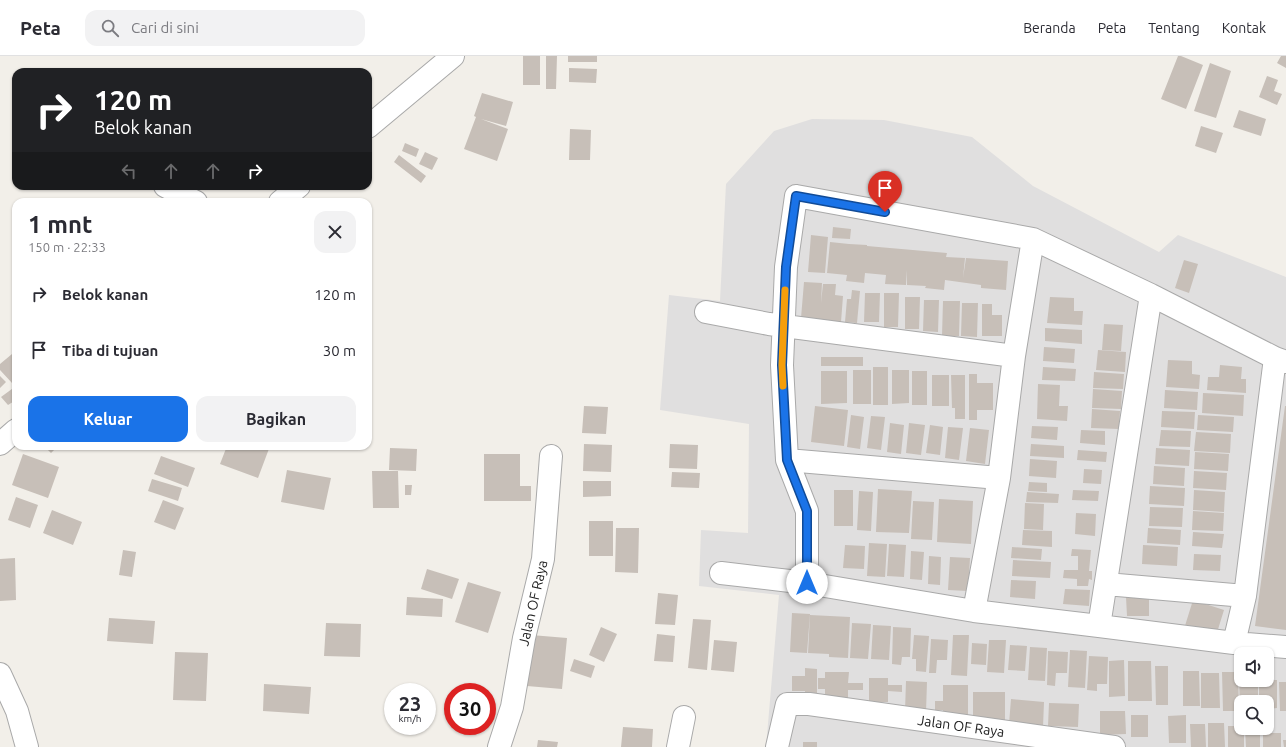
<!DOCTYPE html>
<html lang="id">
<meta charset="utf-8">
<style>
body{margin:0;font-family:Ubuntu,sans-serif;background:#f2f2f3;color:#2b2b33;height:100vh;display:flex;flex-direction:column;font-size:15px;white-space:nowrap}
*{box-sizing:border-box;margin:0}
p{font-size:13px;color:#7c7c81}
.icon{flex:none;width:22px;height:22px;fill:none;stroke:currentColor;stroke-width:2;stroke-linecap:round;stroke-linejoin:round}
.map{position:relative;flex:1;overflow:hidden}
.drawer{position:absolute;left:12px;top:142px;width:360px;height:252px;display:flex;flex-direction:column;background:#fff;border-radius:12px;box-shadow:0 1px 3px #0004}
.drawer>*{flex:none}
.hud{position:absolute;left:12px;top:12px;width:360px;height:122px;border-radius:12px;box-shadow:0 1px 3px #0004;background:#202124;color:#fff;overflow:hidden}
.fabs{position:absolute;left:1234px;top:591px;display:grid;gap:8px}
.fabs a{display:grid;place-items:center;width:40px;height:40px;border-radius:8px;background:#fff;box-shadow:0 1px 3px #0004;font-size:20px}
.speed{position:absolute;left:384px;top:627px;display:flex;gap:8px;font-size:20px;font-weight:700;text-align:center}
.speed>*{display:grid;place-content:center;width:52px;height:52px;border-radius:50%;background:#fff;box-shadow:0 1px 3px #0004;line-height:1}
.speed small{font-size:10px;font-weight:400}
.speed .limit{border:6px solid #d22;background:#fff;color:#111}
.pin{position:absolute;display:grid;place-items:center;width:34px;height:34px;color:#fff;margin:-41px -17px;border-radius:50% 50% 50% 0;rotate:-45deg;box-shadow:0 0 4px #0007}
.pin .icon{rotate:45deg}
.me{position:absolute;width:44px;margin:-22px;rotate:0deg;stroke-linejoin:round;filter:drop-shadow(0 0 3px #0008)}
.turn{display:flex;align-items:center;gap:14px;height:84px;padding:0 16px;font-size:18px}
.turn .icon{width:52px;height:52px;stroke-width:2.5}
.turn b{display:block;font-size:28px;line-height:34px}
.lanes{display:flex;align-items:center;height:38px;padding:0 16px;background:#0003;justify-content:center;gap:20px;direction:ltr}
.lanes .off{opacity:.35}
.round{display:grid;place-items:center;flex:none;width:42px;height:42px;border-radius:12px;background:#f2f2f3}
.headline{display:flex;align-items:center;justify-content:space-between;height:68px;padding:0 16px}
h1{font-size:24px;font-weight:700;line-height:30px}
.action{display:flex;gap:8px;margin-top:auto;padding:8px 16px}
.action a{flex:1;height:46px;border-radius:12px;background:#1a73e8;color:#fff;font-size:16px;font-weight:700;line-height:46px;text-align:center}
.action a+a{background:#f2f2f3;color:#2b2b33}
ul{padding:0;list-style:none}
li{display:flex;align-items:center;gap:12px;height:56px;padding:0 16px}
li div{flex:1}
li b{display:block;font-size:15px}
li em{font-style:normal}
header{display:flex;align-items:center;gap:24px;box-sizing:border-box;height:56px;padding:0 20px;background:#fff;border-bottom:1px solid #e1e1e2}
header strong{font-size:19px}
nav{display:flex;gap:22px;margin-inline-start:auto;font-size:14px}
.search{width:280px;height:36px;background:#f2f2f3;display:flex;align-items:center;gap:10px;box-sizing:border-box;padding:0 14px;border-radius:12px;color:#7c7c81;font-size:15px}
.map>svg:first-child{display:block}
</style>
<header>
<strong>Peta</strong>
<div class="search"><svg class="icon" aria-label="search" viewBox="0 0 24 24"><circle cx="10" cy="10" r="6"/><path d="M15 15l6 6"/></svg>Cari di sini</div>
<nav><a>Beranda</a><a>Peta</a><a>Tentang</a><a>Kontak</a></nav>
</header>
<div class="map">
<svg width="1286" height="691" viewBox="0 0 1286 691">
<rect width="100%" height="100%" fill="#f2efe9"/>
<!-- residential -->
<path fill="#e0dfdf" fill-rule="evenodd" d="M812,63L884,64L972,81L1033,130L1159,196L1178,179L1286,221V691H766L779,539L699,530L701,474L748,477L749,368L660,354L669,239L720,245L726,128L774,75ZM1241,598H1267V624H1241ZM1241,646H1267V672H1241Z"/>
<!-- building -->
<path fill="#c7bfb8" d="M523,0H540V29H523Z
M546,0H557L556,33H546Z
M568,0H597V6H568Z
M1178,0H1181L1203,9L1186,53L1161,43Z
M1281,0H1286V12L1277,7Z
M1210,7L1231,15L1216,62L1194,55Z
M569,12L597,13L596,27L569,26Z
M1267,20L1278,24L1274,35L1282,38L1277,49L1259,41Z
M482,37L513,46L506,70L481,63L508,73L497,105L464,93L476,61L474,60Z
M1239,54L1266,63L1261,80L1233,71Z
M1201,70L1223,77L1216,97L1195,90Z
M570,73L591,74L590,104H569Z
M405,87L419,93L416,101L402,95Z
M425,96L438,102L432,114L419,108Z
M399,99L426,120L421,127L394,106Z
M833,171L851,173L850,183L832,182Z
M811,179L828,181L825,217L808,216Z
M830,186L849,188L848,199L849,188L867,189V190L947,197L946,201L965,202L963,222L966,202L1008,205L1006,234L981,232V229L945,224L944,234L925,232L926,230L907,229V214L906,229L885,228L886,219L865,217L864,227L846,225L847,219L827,217Z
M1184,204L1198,208L1189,237L1175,232Z
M804,226L822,227L821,247L823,228H836L835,239L843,240L841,266L801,262Z
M852,234L860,235L857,267L845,266L847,243H851Z
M865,237H880L879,266H864Z
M884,237H899L898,271H884Z
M905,241H920L919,273H905Z
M1050,241L1074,242V255H1083L1082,269L1047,267Z
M924,244H939L938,276L923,275Z
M943,245H960L959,280H942Z
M962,247H978L977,281L961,280Z
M982,248H992V259H1002V280H982Z
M1104,268L1123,269L1121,295L1102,294Z
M1045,272L1082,274V288L1045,285Z
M1044,291L1075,293L1074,307L1043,305Z
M1098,294L1126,296L1125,316L1096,314Z
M12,298L16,302V323L12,327L0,314V308Z
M821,301H863V310H821Z
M1168,304L1192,305V318L1200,319L1199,333L1166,331Z
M1220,309L1242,311L1241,323H1246V337L1207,334L1208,321H1219Z
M873,311H888V349H873Z
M1043,311L1076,313L1075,325L1042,324Z
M853,314H871V348H853Z
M892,314H909V347L892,348Z
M368,315L371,316L369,328H368Z
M821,315H847V347L821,348Z
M912,315H927V349H912Z
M1094,316L1124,318L1123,333L1093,332Z
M969,318H977V327H993V354H977V364H969Z
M932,319H949V350H932Z
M951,319H965V363H955V352H952Z
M0,320L6,326L0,332Z
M1038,328L1060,329L1059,350H1068L1067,365L1037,363Z
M16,330V344L8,349L1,341Z
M1093,333L1122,335L1121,353L1092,352Z
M1165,334L1198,336L1197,354L1164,352Z
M1203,337L1244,339L1243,360L1202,357Z
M584,350L608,351L606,378L582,377Z
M815,350L848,354L844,390L811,386Z
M1285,350H1286V574L1255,570Z
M1092,353L1120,355L1119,373L1091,372Z
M1162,355L1195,356L1194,373L1161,371Z
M851,359L864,361L860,393L847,391Z
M1198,359L1234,361L1233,376L1197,374Z
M871,360L885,361L881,394L867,392Z
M890,367L904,369L901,398L887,396Z
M909,367L925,369L921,399L906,397Z
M930,369L943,371L940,399L926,397Z
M1032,370L1058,371L1057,384L1031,382Z
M948,371L963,372L959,404L945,402Z
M970,372L989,374L985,408L966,405Z
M1081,374L1105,375V389L1080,387Z
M1161,374L1191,375L1190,391L1159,390Z
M1196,376L1231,378L1230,397L1194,395Z
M584,388L612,389L611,416L583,415Z
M670,388L698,389L697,413L669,412Z
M1031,388L1064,390V402L1030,400Z
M44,390H58L51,397Z
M227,390H270L258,422L220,408Z
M390,392L417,393L416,415L389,414Z
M1156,392L1190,394L1189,410L1155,408Z
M1078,394L1107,396L1106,406L1077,404Z
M1195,396L1229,398L1228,415L1194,413Z
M23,398L59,411L48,442L12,429Z
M484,398H520V430H531V445H484Z
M161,400L195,412L188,431L154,418Z
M1030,403L1057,405L1056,422L1029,420Z
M1154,410L1185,412L1184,430L1153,428Z
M1084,413L1102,414L1101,428L1083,427Z
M287,414L331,422L324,454L281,446Z
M372,415H398L399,452H373Z
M1194,415L1227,417L1226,434L1193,432Z
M672,416L700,417L699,432L671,431Z
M152,423L182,432L178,445L148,435Z
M583,425H611V440L583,441Z
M1029,426L1047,427V436L1028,435Z
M405,429H412L411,439H405Z
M1150,430L1185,432L1184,450L1149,448Z
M878,433L912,435L909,477L876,476Z
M834,434H853V470H834Z
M1073,434L1099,435L1098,445L1072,444Z
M1194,434L1225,436L1224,456L1193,454Z
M859,435L873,436L871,475L857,474Z
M1027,436L1059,438L1058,447L1026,446Z
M16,441L38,449L30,472L8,464Z
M939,443L973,445L971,488L937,486Z
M163,444L184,452L175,474L154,466Z
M913,445L934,446L932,484L911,483Z
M1025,447L1044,448L1043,474L1024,473Z
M1150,451L1183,452L1182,471L1149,470Z
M52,454L82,466L73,489L43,477Z
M1193,455L1224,457L1223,475L1192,474Z
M1076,457L1096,458L1095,480L1075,478Z
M589,465H613V500H589Z
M616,472H639L638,517L615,516Z
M1148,472L1181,474L1180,489L1147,487Z
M1023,474L1052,475V491L1022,489Z
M1193,476L1224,478L1222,492L1192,490Z
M869,487L887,488L885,521L867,520Z
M889,488L906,489L904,521L887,520Z
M845,489L865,490L864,513L843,512Z
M1143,489L1178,491L1177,510L1142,508Z
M1012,491L1042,493L1041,504L1011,502Z
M1072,493L1091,494L1089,515H1092V524L1089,523L1088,530H1077V523L1063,522L1064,514H1078V500H1071Z
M123,494L136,496L132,521L119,519Z
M911,495L924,496L922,524L910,523Z
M1194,498L1221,499L1220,515L1193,514Z
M929,500L941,501L940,529L928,528Z
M950,501L970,502L968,535L948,534Z
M15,502L16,544L0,545V503Z
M1013,504L1051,506L1050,522L1012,520Z
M427,513L459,523L452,543L421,533Z
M1011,524L1036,525L1035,543L1010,541Z
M468,526L501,536L488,577L455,566Z
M1065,533L1090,534L1089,550L1063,548Z
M658,537L678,539L675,569L655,568Z
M1149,540V560H1127L1126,541Z
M407,541L443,543L442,561L406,559Z
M1193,544L1224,554L1215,583L1184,573Z
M792,557L810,558L807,597L790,596Z
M810,559L850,561L848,602L829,601V598L808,597Z
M109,562L155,565L153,588L107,585Z
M693,563L711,564L707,614L688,612Z
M326,567L361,568L360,601L324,600Z
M852,567L871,568L868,603L850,602Z
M873,569L891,570L889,604L871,603Z
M601,571L617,578L604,606L589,599Z
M893,571L911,572L910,601H902L901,609L892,608Z
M657,578L675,580L673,606L654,605Z
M531,579L567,582L562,633L527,630Z
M914,579L929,580L926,616L916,615V603H912Z
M953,579H969L967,620L951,619Z
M931,583L948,584L947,604H937L936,617H929Z
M714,584L737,586L734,616L711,614Z
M989,584H1006L1004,617L987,616Z
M972,587L987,588L986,609L971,608Z
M1010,589L1027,590L1025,615L1008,614Z
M1030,591L1047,592L1045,625L1028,624Z
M1070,594L1087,595L1085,632L1068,631Z
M1048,595L1068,596L1067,617H1056L1055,630L1047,629Z
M175,596L208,597L206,645L173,644Z
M1089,600L1108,601L1107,628H1097V635L1087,634Z
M574,603L595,610L591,622L570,615Z
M1124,604L1125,640L1109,641V605Z
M1128,605H1151L1152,645H1128Z
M1155,610H1168V649H1156Z
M805,612L817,613V640H805V635H792V620H805Z
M1183,615H1199L1200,650H1183Z
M825,616H849L848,627H863V634H848V644H825V633H818V622H825Z
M1222,616H1238L1239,655H1223Z
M1201,617H1219L1220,652H1201Z
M1239,621H1241V624H1258V646H1241V654H1240Z
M869,622H888V629H902V636L888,635V646H869Z
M1259,624H1277V652L1267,653V646H1259Z
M906,625L927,626L926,656L905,655Z
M1279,626H1286V655H1280Z
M264,628L311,631L309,658L263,655Z
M943,629H968V661H943V654H935V645H943Z
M973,636H1005V667L973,666Z
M1011,643L1044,646L1043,671L1009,668Z
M1049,647L1079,648L1078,671L1048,670Z
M1100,655H1125L1126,678L1100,679Z
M1131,659H1148V681H1131Z
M1186,659V687H1169L1168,660Z
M1208,667H1224L1225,691H1208Z
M1190,668H1205L1206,691H1191Z
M1228,670H1241V672H1244V691H1228Z
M623,671L653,673L652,691H621Z
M1245,672H1260V691H1246Z
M1263,677H1281V691H1263Z
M538,684L558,686L557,691H537Z
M1283,684H1286V691H1284Z
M803,686H817V691H803Z"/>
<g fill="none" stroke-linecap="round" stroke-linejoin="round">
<defs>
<path id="minor" d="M368,71L453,0
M165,130L196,146
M280,146L299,130
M706,256L769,268L1014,300
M0,388L16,374
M787,404L999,422
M721,517L807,527L974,555L1099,570L1234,587L1286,591
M807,527V455L787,404L782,309L786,211L796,140L1033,183L1151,239L1275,302L1286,306
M1106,528L1245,540
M974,555L999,422L1014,300L1033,183
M1099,570L1151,239
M1234,587L1245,540L1275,302
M0,618L17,655L27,691
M499,691L512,651L524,582L543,503L551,400
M678,691L684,661
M777,691L787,648H809L1114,691"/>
</defs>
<!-- minor casing -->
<use href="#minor" stroke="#a9a9a9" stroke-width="24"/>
<!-- minor -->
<use href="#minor" stroke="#fff" stroke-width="22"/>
</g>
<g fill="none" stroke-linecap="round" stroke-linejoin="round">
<defs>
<path id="route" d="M807,527V455L787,404L782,309L786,211L796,140L885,156"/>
</defs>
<!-- route casing -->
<use href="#route" stroke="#114b97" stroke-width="10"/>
<!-- route -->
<use href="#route" stroke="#1a73e8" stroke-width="7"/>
<!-- slow -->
<path stroke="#f59e0b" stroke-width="7" d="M783,330L782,309L785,234"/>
</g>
<g text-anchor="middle" stroke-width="3" stroke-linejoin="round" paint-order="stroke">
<!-- street labels -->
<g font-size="14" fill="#222" stroke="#fff">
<text transform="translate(533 547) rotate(-77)" y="5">Jalan OF Raya</text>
<text transform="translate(961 670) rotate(8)" y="5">Jalan OF Raya</text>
</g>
</g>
</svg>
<div class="fabs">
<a><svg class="icon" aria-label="sound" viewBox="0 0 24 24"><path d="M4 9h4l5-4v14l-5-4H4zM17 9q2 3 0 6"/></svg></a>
<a><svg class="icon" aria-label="search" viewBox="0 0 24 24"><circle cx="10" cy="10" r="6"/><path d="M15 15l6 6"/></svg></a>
</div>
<div class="speed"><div>23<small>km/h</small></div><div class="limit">30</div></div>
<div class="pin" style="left:885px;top:156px;background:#d93025"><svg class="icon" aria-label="arrive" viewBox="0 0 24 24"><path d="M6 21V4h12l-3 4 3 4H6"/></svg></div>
<svg class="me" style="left:807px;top:527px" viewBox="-20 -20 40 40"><circle r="19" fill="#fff"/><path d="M0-13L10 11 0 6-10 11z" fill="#1a73e8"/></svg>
<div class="hud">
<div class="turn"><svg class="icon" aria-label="right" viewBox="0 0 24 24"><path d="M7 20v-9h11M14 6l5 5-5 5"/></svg><div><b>120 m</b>Belok kanan</div></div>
<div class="lanes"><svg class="icon off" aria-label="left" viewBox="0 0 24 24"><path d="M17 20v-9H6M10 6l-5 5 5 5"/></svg><svg class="icon off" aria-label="ahead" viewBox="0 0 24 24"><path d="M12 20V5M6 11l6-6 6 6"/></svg><svg class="icon off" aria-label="ahead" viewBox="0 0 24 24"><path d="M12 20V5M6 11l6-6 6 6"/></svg><svg class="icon" aria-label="right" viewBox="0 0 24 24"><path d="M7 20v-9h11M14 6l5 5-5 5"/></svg></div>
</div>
<section class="drawer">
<div class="headline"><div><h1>1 mnt</h1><p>150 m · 22:33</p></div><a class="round"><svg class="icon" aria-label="close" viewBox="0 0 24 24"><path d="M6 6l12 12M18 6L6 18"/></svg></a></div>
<ul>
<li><svg class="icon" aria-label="right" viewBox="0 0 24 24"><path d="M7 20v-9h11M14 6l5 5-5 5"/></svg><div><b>Belok kanan</b></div><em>120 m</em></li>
<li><svg class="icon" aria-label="arrive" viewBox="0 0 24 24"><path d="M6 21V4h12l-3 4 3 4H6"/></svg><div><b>Tiba di tujuan</b></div><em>30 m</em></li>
</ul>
<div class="action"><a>Keluar</a><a>Bagikan</a></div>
</section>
</div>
